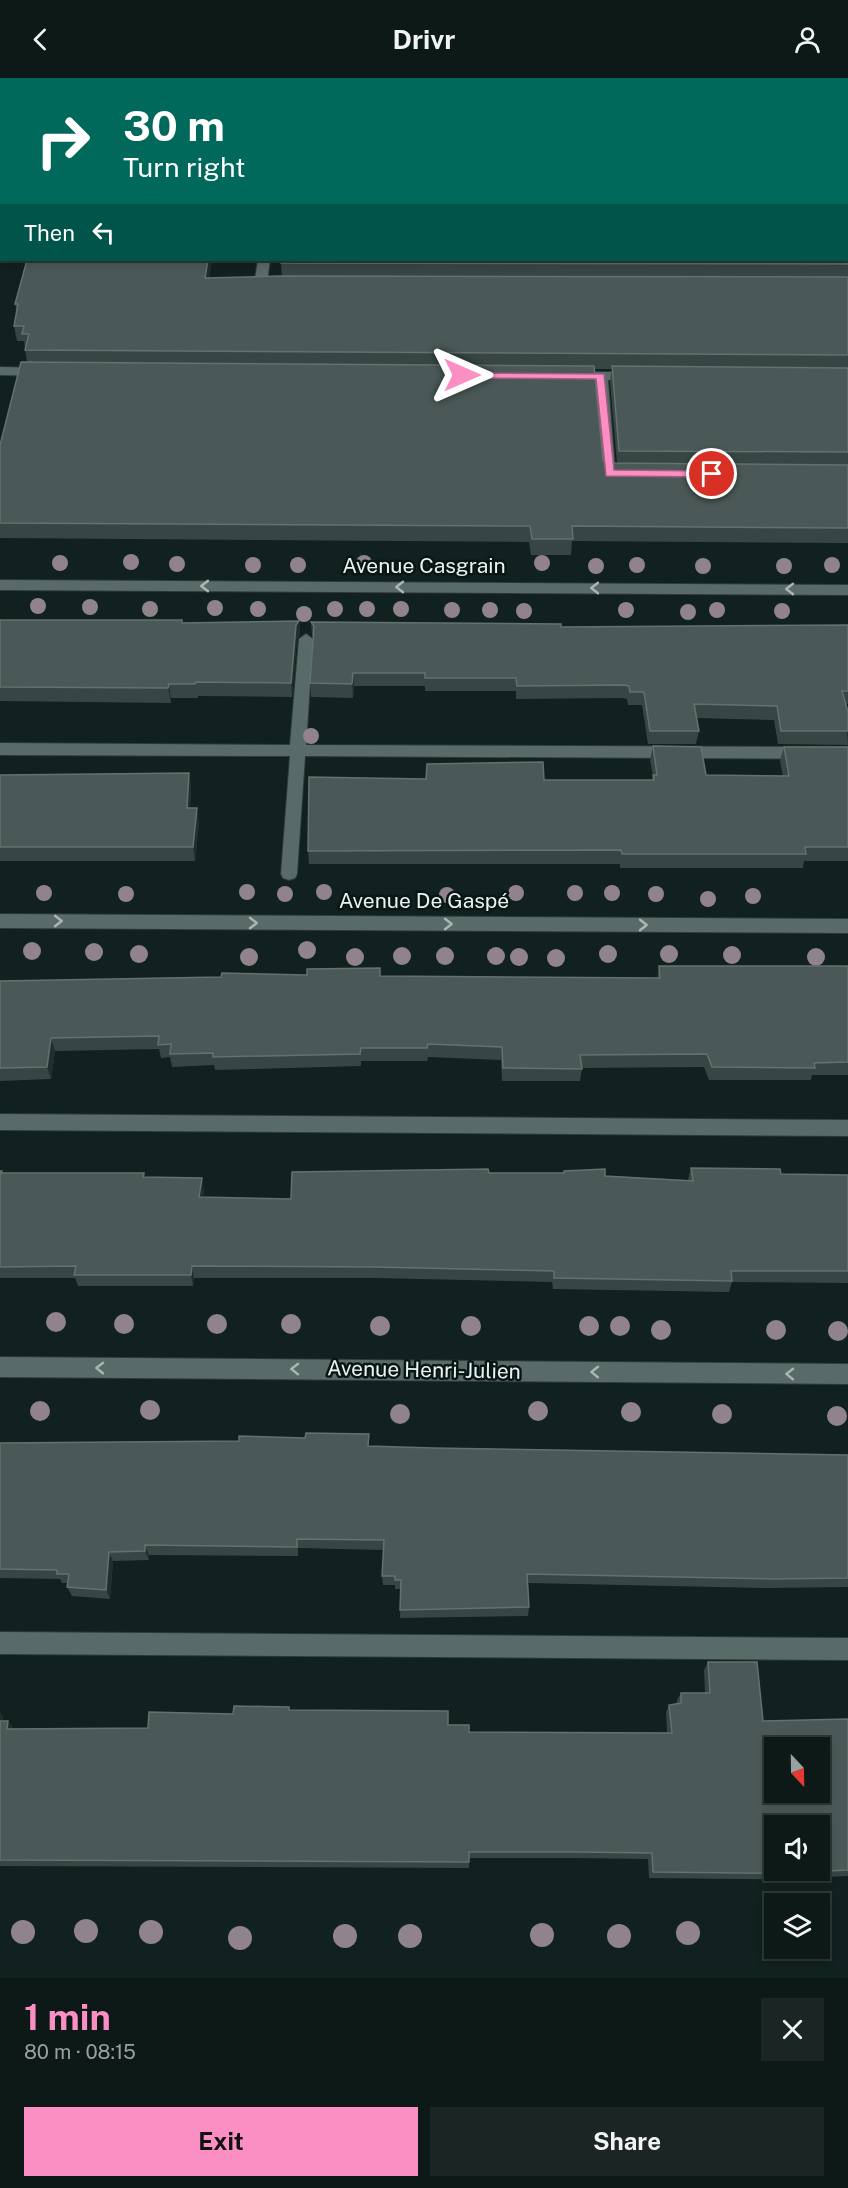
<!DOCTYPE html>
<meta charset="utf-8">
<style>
body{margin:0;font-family:"Public Sans",sans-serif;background:#1b2624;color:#f1f3f6;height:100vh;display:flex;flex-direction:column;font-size:22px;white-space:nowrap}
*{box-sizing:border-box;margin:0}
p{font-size:20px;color:#9aa0a1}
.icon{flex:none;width:33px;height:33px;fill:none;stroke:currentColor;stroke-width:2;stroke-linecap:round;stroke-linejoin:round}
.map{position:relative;height:1900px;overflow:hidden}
.sheet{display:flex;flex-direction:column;background:#0d1917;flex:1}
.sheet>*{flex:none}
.top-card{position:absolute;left:0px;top:0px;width:849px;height:183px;box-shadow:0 3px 9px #0003,0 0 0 2px #2d3836;background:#00695c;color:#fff;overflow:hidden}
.needle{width:39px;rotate:158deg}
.fabs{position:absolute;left:764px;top:1659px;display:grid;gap:12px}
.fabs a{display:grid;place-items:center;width:66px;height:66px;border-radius:0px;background:#0d1917;box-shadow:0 3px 9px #0003,0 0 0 2px #2d3836;font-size:30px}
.pin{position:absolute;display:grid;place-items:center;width:51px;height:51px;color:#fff;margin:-26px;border:3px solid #fff;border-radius:50%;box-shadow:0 2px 6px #0007}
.me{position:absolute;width:66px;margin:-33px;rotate:90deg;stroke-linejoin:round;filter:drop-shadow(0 0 4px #0008)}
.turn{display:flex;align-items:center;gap:21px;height:126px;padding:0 24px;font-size:27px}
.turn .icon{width:78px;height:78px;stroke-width:2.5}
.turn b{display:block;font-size:42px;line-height:51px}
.then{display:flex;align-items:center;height:57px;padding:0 24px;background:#0003;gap:12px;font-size:22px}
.round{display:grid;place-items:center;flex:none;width:63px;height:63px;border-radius:0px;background:#1b2624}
.head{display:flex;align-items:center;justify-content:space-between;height:102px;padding:0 24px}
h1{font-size:36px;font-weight:700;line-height:45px;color:#fb8fc4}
.primary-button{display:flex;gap:12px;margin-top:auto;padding:12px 24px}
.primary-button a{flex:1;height:69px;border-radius:0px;background:#fb8fc4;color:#111;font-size:24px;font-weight:700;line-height:69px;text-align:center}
.primary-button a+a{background:#1b2624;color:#f1f3f6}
header{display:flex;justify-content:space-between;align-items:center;height:78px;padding:0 24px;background:#0d1917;font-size:27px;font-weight:700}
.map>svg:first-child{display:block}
</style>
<header><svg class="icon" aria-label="back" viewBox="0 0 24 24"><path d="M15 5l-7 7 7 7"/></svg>Drivr<svg class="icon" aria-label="person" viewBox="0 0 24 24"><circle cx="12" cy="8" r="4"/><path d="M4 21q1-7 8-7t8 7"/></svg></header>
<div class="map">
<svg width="848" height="1900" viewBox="0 0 848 1900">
<rect width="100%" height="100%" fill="#11211f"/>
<!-- green -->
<path fill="#422533" d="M70,0H848V73V2Z"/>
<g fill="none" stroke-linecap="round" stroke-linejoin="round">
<defs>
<path id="minor" d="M34,0H44V2H34Z
M0,138H2L0,150Z
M258,182H270L267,204L280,205V211L256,210L254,207Z
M0,289L43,290L49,294L43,298L0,297Z
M572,294H634L640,298L634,302H608L615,391L629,392L631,395L629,398L609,399L602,395L595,302L567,301L566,298L567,295Z
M0,502L848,507V517L0,512Z
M306,556L313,561L306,667L848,669V681L305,678L297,796L295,800L289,802L283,800L281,796L290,678L0,677V665L290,667L299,561Z
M0,836L848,841V855L0,850Z
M0,1036L848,1042V1058L0,1052Z
M0,1279L848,1286V1306L0,1299Z
M0,1554L848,1560V1582L0,1576Z"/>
<path id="major" d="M0,82H2V88H0Z
M0,110H2V116H0Z"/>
</defs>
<!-- minor casing -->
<use href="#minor" stroke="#303938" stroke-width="2"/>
<!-- major casing -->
<use href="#major" stroke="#303938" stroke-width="2"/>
<!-- minor -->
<use href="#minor" fill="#596b69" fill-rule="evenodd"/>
<!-- major -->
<use href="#major" fill="#24958e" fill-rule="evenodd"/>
</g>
<!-- trees -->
<g fill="#90838b">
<circle cx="131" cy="484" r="8"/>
<circle cx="60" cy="485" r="8"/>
<circle cx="364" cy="485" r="8"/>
<circle cx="542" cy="485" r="8"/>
<circle cx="177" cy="486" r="8"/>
<circle cx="253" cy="487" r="8"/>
<circle cx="298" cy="487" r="8"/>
<circle cx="637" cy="487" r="8"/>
<circle cx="832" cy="487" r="8"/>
<circle cx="596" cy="488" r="8"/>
<circle cx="703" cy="488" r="8"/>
<circle cx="784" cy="488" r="8"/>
<circle cx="38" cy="528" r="8"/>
<circle cx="90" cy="529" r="8"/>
<circle cx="215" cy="530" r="8"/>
<circle cx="150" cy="531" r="8"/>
<circle cx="258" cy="531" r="8"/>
<circle cx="335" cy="531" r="8"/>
<circle cx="367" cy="531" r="8"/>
<circle cx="401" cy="531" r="8"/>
<circle cx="452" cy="532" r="8"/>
<circle cx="490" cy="532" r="8"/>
<circle cx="626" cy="532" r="8"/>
<circle cx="717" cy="532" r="8"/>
<circle cx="524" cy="533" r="8"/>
<circle cx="782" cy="533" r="8"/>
<circle cx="688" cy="534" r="8"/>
<circle cx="304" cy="536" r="8"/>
<circle cx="311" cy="658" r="8"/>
<circle cx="247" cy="814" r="8"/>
<circle cx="324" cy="814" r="8"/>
<circle cx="44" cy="815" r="8"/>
<circle cx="516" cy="815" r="8"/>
<circle cx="575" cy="815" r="8"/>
<circle cx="612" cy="815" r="8"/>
<circle cx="126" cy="816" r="8"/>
<circle cx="285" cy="816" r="8"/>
<circle cx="656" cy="816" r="8"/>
<circle cx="447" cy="817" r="8"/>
<circle cx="753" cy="818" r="8"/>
<circle cx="708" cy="821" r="8"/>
<circle cx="307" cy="872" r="9"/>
<circle cx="32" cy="873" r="9"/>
<circle cx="94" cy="874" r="9"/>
<circle cx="139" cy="876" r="9"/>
<circle cx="608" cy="876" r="9"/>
<circle cx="669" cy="876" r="9"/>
<circle cx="732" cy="877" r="9"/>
<circle cx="402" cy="878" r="9"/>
<circle cx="445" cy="878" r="9"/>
<circle cx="496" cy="878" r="9"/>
<circle cx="249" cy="879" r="9"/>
<circle cx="355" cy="879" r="9"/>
<circle cx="519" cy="879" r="9"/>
<circle cx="816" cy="879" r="9"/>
<circle cx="556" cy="880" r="9"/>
<circle cx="56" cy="1244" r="10"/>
<circle cx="124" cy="1246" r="10"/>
<circle cx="217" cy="1246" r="10"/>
<circle cx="291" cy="1246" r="10"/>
<circle cx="380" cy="1248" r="10"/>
<circle cx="471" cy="1248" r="10"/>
<circle cx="589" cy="1248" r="10"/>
<circle cx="620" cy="1248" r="10"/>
<circle cx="661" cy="1252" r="10"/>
<circle cx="776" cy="1252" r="10"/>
<circle cx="838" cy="1253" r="10"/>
<circle cx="150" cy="1332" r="10"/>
<circle cx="40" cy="1333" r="10"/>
<circle cx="538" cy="1333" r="10"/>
<circle cx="631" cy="1334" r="10"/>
<circle cx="400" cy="1336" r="10"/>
<circle cx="722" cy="1336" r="10"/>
<circle cx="837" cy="1338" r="10"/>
<circle cx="86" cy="1853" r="12"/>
<circle cx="23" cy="1854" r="12"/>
<circle cx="151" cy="1854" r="12"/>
<circle cx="688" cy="1855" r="12"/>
<circle cx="542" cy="1857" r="12"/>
<circle cx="345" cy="1858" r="12"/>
<circle cx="410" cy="1858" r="12"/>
<circle cx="619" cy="1858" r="12"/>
<circle cx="240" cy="1860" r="12"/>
</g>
<!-- wall -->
<path fill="#374644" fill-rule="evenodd" d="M848,119V465L572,463L571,477H531L529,464L0,460V367L27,284L24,263H17L14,248L17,233L15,226L27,182H212L209,200L282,198L281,185ZM595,291H612L610,303L617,385H606L603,383Z
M0,542H182V545L299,543L300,557L297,561L292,619L198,618V620H171V625L0,623Z
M311,544L561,549L848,547V626H846L848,667L778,666L774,642L696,640L699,653L696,666H648L642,627H628L627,621L622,620L516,621V613H425V608H354L353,620L311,619L310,605L314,559L312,557Z
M653,668L706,697L783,698L780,683L784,669H848V783H804L803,790H620V786H309L308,773L544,702H652L653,698L650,682Z
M189,695L191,709L190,730L199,744L195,783H0V697Z
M659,888H848V997H812L811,1002H709L704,989L582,990L580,1003H502L501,982L428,979L427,983H361V988L215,992L214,987L172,989L170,979L161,980L159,971L55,973L51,1001L0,1003V903L380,898L657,900Z
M691,1090L781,1096L848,1097V1205L732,1204L729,1214L553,1211L552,1204L374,1200H194L193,1208H78L75,1200H0V1093H2V1095H144L145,1099L204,1112L203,1119L291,1121L489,1095L605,1098L688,1102Z
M0,1365L369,1368L433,1370L848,1377V1509L768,1510L528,1505L529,1529L528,1538L400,1540L401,1511H395V1507H383L382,1498L384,1472L298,1470V1478L149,1477V1482L113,1483L110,1521L72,1518L67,1509L68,1505H62L60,1501L0,1500Z
M708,1584L763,1643L848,1641V1798L827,1799L823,1802L649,1800L648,1781L574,1780H469V1790L0,1788V1635L3,1639L2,1643L14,1651L148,1650L233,1636L289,1629L290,1632L448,1647L469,1654L667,1655L666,1634L669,1627L677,1626V1622L681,1615H705L704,1592Z"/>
<!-- shaded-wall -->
<path fill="#1f2f2d" d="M208,182H212L207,215L205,200Z
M299,543L300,557L297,561L292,619L291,605L296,547Z
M353,595L354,608L353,620L352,606Z
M169,606L171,620V625L168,610Z
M189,695L191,709L189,744L187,730Z
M197,730L199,744L195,783L193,769Z
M51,960L55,973L51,1001L47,989Z
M202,1100L204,1112L202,1131L199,1119Z
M192,1188L194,1200L193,1208L191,1197Z
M145,1467L149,1477V1482L145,1473Z
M109,1474L113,1483L110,1521L106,1512Z
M0,1635L3,1639L1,1651L0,1649Z
M8,1643L14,1651H7Z"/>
<!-- building -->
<path fill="#4a5957" stroke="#63716f" stroke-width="1.5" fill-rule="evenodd" d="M848,119V186L281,185V182H848Z
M27,182H208L205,200L280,198L848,199V277L25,272L29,256H22L24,248H14L18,226H15Z
M21,284L594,288L603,383L606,385L848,387V450L572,448L573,461H532L530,448L0,445V367Z
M612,288L848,290V374L619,373Z
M0,542H182V545L299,543L296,547L291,605L196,604L195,606H169L168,610L0,609Z
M311,544L561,546V549L848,547V613H842L848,634V653H781L777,628L694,626L699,653H650L644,614H630L629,608L624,607L517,608L516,600H425V595H353L352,606L310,605L314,548Z
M653,668L701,669L706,697L789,698L784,669H848V769H805L806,776H622L621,772L308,773L309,699L426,701L427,686L543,684L544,702H654L653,697H657Z
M189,695L187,730H197L193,769H0V697Z
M659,888H848V984L814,985L815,990L712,989L707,976L580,977L582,991L503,990L502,969L428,966L427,970H361L360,976L213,979V975L170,976L171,966L158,967L159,958L51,960L47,989L0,990V903L221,899L222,895L307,897V891L380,890V898L660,900Z
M691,1090L780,1091L781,1096L848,1097V1193H731L732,1203L554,1200V1193L374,1189L192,1188L191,1197H74L76,1188L0,1189V1093H2L1,1095H144L143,1099L202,1100L199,1119L291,1121L292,1094L488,1091L489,1095H564V1093L605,1091V1098L693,1103Z
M306,1355L369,1356L368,1368L433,1370L848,1377V1500L773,1501L527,1496L529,1529L400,1532L401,1502H395V1498H382L384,1462L297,1461V1469L145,1467V1473L109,1474L106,1512L67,1509L69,1496H57V1492L0,1491V1365L239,1363V1358L305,1360Z
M708,1584H757L763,1643L848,1641V1792L829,1793V1796L653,1794L652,1775L577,1774H469V1784L0,1782V1643H8L7,1651L148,1650L149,1634L233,1636L234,1628L289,1629V1632L448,1633V1647H469V1654L672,1655L669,1627L681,1625V1615H710ZM774,1670H819V1714H774ZM774,1748H819V1792H774Z"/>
<!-- one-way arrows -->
<defs><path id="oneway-chevron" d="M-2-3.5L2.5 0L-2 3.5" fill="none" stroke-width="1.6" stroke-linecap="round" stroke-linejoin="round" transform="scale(1.5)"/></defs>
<g stroke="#a9b6b4">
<use href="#oneway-chevron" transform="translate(205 508) rotate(-180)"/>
<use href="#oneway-chevron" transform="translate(400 509) rotate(-180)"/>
<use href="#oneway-chevron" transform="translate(595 510) rotate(-180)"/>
<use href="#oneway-chevron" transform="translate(790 511) rotate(-180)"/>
<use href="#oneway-chevron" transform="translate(58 843)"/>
<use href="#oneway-chevron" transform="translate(253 845)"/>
<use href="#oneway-chevron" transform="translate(448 846)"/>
<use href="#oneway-chevron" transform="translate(643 847)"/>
<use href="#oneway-chevron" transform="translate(100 1290) rotate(-179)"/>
<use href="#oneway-chevron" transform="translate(295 1291) rotate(-179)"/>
<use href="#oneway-chevron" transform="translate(595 1294) rotate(-179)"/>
<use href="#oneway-chevron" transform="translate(790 1296) rotate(-179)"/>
</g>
<!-- route -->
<path fill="#fb8fc4" stroke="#a35d7f" stroke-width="1.5" d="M459,295L604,296L614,392L712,393L717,396L712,399L606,398L596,301L462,300L459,299Z"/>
<g text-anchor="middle" stroke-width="5" stroke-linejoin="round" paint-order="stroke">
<!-- street labels -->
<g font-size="21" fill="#eaf3f2" stroke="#081716">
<text x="424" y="495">Avenue Casgrain</text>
<text x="424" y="830">Avenue De Gaspé</text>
<text transform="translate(424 1292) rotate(1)" y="7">Avenue Henri-Julien</text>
</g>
</g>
</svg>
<div class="fabs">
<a><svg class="needle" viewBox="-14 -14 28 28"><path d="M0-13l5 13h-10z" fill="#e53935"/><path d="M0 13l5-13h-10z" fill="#9aa0a1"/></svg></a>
<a><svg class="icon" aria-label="sound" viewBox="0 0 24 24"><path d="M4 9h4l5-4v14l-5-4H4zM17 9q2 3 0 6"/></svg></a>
<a><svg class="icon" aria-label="layers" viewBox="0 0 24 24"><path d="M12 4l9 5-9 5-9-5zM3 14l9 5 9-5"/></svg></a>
</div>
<div class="pin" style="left:712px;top:396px;background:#d93025"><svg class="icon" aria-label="arrive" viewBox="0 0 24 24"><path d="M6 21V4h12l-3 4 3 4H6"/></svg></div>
<svg class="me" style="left:462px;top:297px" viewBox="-20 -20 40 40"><path d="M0-17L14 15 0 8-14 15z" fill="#fb8fc4" stroke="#fff" stroke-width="4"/></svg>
<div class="top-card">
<div class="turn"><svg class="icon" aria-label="right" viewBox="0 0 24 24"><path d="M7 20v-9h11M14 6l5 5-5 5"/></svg><div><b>30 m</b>Turn right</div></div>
<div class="then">Then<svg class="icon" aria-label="left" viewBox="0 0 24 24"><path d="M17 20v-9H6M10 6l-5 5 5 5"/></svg></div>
</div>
</div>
<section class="sheet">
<div class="head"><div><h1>1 min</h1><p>80 m · 08:15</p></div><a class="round"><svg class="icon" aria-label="close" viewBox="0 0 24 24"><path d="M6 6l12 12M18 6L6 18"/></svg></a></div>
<div class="primary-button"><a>Exit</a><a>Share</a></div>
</section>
